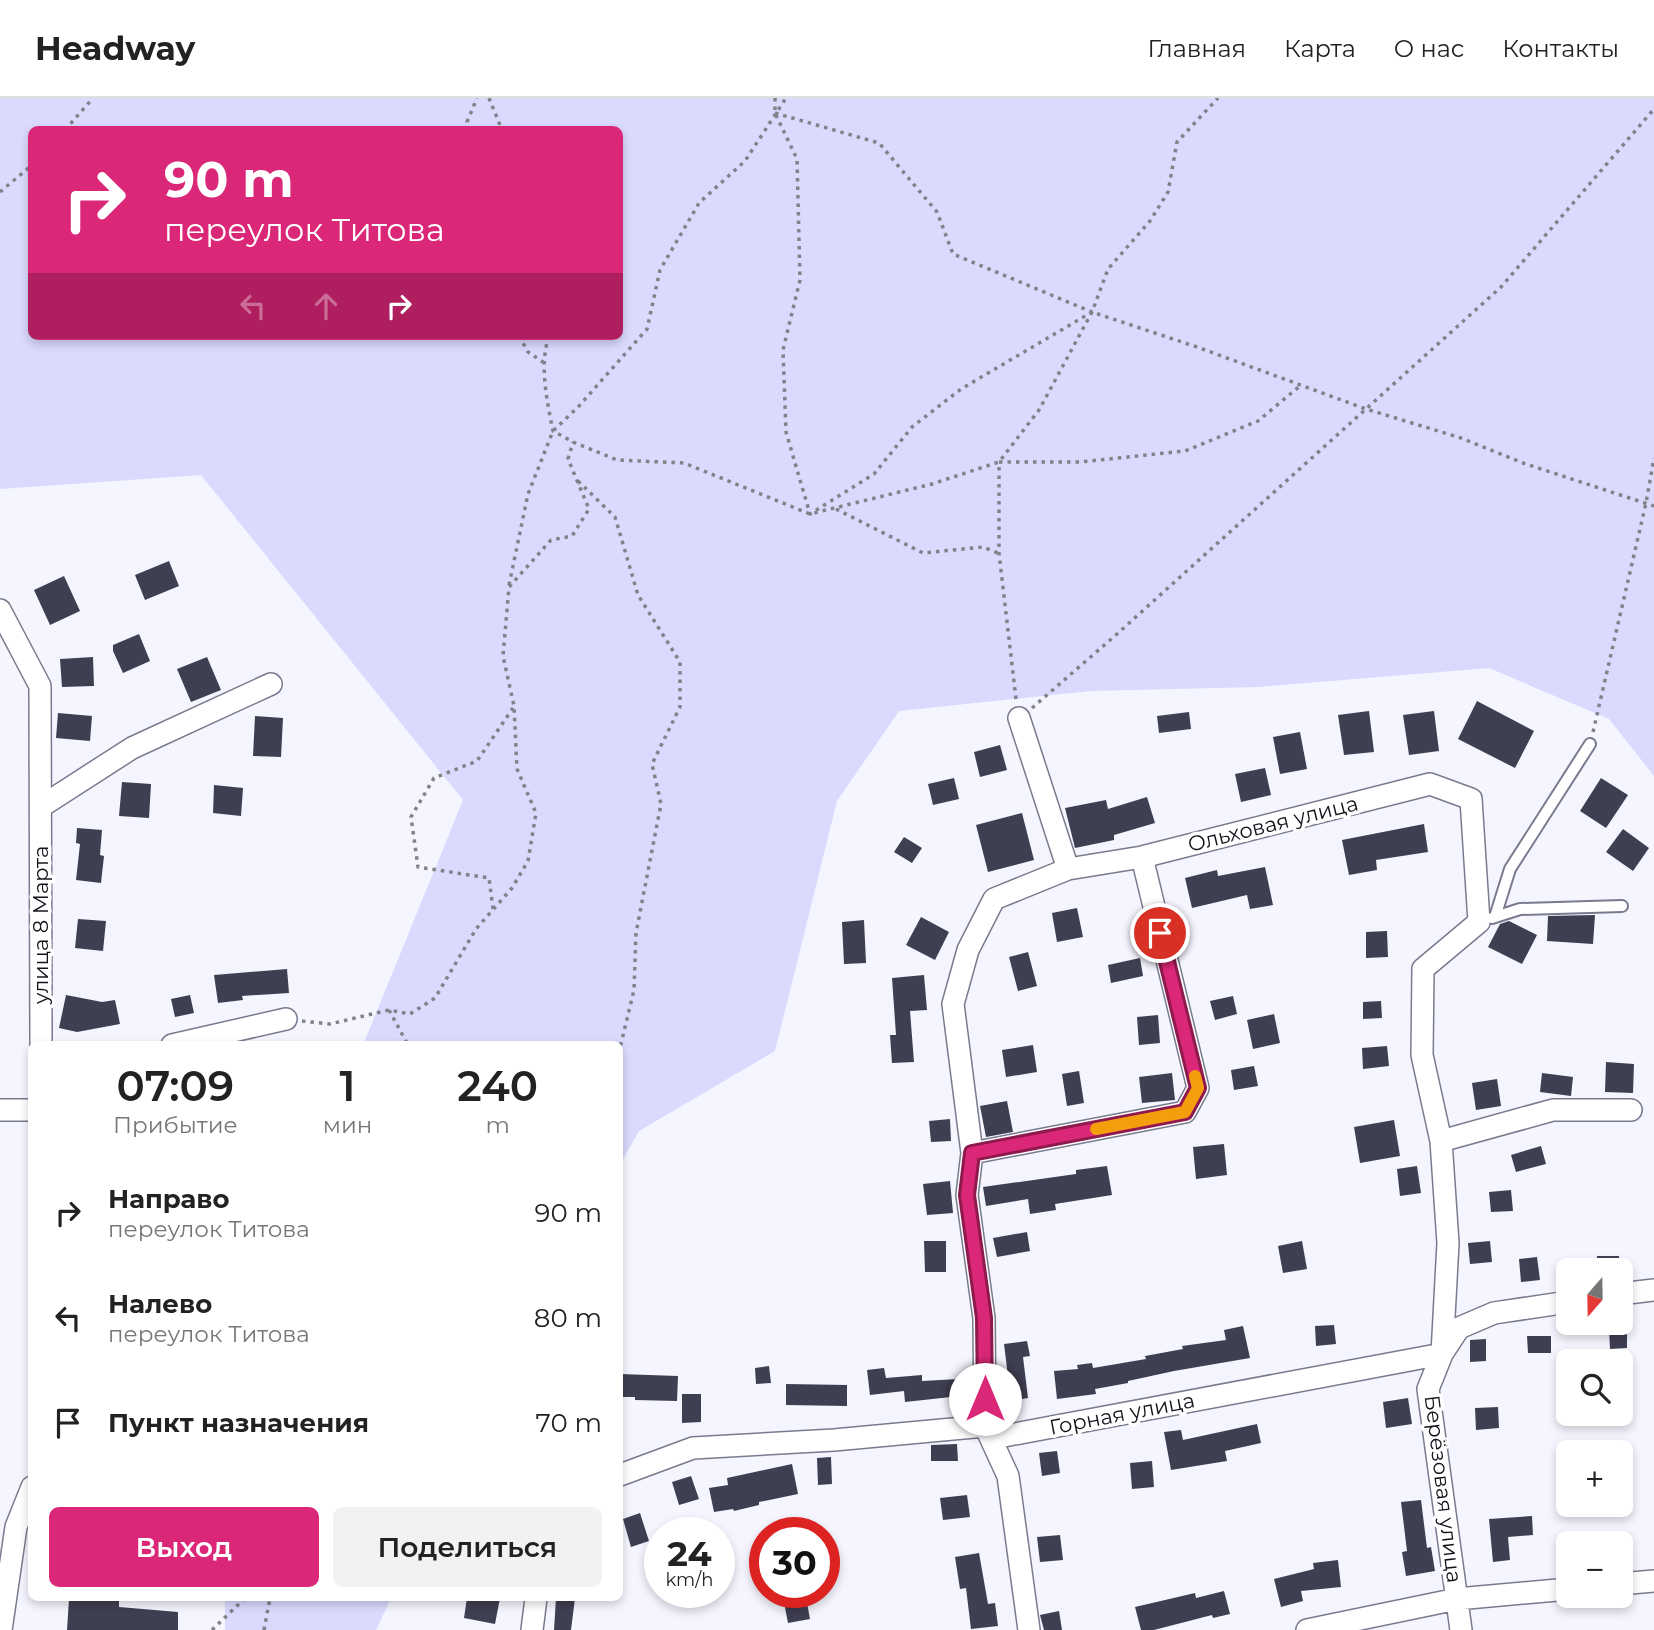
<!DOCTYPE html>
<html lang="ru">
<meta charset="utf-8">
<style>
body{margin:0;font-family:Montserrat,sans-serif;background:#f2f2f2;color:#222;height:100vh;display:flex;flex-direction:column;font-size:26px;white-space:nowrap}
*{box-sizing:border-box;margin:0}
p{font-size:23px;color:#767676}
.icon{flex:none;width:38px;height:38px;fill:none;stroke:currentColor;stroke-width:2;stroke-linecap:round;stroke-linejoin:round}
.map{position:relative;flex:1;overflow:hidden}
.drawer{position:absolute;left:28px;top:943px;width:595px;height:560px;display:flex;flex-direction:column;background:#fff;border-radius:10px;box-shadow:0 4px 10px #0003}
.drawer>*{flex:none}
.banner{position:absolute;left:28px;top:28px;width:595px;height:214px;border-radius:10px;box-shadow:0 4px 10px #0003;background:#db2777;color:#fff;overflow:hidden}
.needle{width:46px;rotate:200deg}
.tools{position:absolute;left:1556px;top:1160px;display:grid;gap:14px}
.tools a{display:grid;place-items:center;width:77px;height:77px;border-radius:10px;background:#fff;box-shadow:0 4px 10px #0003;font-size:35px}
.speed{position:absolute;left:644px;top:1419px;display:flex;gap:14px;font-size:35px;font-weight:700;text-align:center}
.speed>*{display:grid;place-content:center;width:91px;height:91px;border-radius:50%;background:#fff;box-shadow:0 4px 10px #0003;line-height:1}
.speed small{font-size:18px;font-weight:400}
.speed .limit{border:10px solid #d22;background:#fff;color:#111}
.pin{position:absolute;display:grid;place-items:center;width:60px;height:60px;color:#fff;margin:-30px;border:4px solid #fff;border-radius:50%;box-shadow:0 2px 7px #0007}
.me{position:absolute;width:77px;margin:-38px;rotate:0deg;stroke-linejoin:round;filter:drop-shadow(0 0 5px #0008)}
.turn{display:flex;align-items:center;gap:24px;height:147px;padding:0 21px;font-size:32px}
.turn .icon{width:91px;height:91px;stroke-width:2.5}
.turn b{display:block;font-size:49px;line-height:60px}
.lanes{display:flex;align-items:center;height:66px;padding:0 21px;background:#0003;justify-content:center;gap:35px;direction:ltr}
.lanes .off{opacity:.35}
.eta{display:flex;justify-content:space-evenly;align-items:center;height:119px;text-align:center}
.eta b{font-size:42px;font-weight:600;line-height:49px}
.primary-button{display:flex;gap:14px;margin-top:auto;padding:14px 21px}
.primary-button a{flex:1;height:80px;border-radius:10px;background:#db2777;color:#fff;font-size:28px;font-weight:600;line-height:80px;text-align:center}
.primary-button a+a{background:#f2f2f2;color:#222}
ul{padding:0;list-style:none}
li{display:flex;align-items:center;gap:21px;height:105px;padding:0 21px}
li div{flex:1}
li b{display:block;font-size:26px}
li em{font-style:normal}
header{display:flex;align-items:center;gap:42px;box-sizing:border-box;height:98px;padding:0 35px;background:#fff;border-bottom:2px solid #e0e0e0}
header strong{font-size:33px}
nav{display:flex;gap:38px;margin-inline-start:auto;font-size:24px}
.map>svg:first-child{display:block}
</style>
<header>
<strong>Headway</strong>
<nav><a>Главная</a><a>Карта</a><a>О нас</a><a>Контакты</a></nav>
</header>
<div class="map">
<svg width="1654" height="1532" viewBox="0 0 1654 1532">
<rect width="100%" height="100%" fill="#f4f5fe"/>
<!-- green -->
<path fill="#d9dafe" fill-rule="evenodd" d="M0,0H1654V678L1609,621L1489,570L1258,589L1091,593L899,613L837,703L775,953L639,1033L620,1066V947H363L463,702L201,377L0,391ZM32,32H620V238H32Z
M225,1500H391L376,1532H225Z"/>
<!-- building -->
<path fill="#3f3f52" d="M169,463L179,488L145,502L135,477Z
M64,478L80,513L50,527L34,492Z
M139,536L150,563L123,575L113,553V547Z
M93,559L94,588L62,589L60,561Z
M207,559L221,592L191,604L177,571Z
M1477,603L1534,633L1515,670L1458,641Z
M1369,613L1374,654L1344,657L1338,617Z
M1434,613L1439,653L1409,657L1403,617Z
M1189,614L1191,631L1159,635L1157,618Z
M58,615L92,618L90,643L56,640Z
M255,618L283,620L281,659L253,658Z
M1300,634L1307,671L1280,676L1273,639Z
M1000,647L1007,672L980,679L974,654Z
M1265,670L1271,697L1241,704L1235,676Z
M954,680L959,701L933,707L928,686Z
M1601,680L1628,697L1606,730L1580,713Z
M122,684L151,686L149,720L119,718Z
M214,687L243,690L241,718L213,715Z
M1147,699L1155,725L1114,737V742L1075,750L1065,710L1106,702L1108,711Z
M1022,715L1034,762L988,774L976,727Z
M1424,726L1428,754L1376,762L1377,772L1349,777L1342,742Z
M77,730L102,732L100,757L104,758L101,785L76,782L80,746L76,745Z
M1623,731L1649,750L1633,773L1606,754Z
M904,739L922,750L912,765L894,754Z
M1265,769L1273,807L1250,811L1247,797L1192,810L1185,780L1217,772L1218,778Z
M1077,810L1083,839L1057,844L1052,815Z
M1595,817L1593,846L1547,843L1548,818Z
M921,819L949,834L935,862L906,847Z
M78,821L106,823L103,853L75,850Z
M864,822L866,865L844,866L842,824Z
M1509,823L1537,837L1522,866L1488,849L1500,826Z
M1387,833L1388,859L1366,860V834Z
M1028,854L1037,888L1018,893L1009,859Z
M1140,860L1143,878L1111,885L1108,867Z
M287,871L289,895L242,898L243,902L218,905L214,877Z
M924,877L927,912L910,913L914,964L892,965L890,937H896L892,880Z
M66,897L102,904L115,902L120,926L77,934L59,930Z
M190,897L194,915L175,919L171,901Z
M1233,898L1237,916L1215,922L1210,903Z
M1381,903L1382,920L1363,921V904Z
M1274,916L1280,945L1253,951L1247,922Z
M1158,917L1160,945L1139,947L1137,919Z
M1033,947L1037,974L1006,979L1002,952Z
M1387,948L1389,968L1363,971L1362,950Z
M1606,964L1634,966L1633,995L1605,994Z
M1254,968L1258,988L1234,992L1231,972Z
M1079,973L1084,1005L1067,1008L1062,976Z
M1172,975L1175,1002L1142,1005L1139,979Z
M1542,975L1573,979L1571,998L1540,994Z
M1497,981L1501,1008L1476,1012L1472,985Z
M1007,1003L1013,1034L986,1039L980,1008Z
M950,1021L951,1043L931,1044L929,1023Z
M1394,1022L1400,1058L1360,1065L1354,1029Z
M1224,1046L1227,1077L1196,1081L1193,1049Z
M1541,1048L1546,1066L1516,1074L1511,1057Z
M1107,1068L1112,1097L1055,1106L1056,1112L1030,1116L1028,1101L986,1108L983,1089L1076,1076V1072Z
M1417,1068L1421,1095L1400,1098L1397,1071Z
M950,1083L953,1115L927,1117L923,1086Z
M1511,1092L1513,1113L1491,1114L1489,1094Z
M1027,1134L1030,1153L997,1159L993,1140Z
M924,1143H946V1174H925Z
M1302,1143L1307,1171L1283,1175L1278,1148Z
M1490,1143L1492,1164L1470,1166L1468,1145Z
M1597,1158H1619V1172H1597Z
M1537,1159L1540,1182L1521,1184L1519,1161Z
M1334,1227L1336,1246L1316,1248L1315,1228Z
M1243,1228L1250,1260L1174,1273L1128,1283V1285L1095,1291L1096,1296L1057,1301L1054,1273L1078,1271L1077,1267L1092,1265L1093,1270L1146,1261L1145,1258L1183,1251L1182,1248L1226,1242L1224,1232Z
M1627,1228V1250L1610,1251L1609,1229Z
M1527,1238H1551V1255H1528Z
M1486,1241V1263L1470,1264V1242Z
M1027,1243L1030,1258L1023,1259L1028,1300L1011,1303L1004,1246Z
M769,1268L771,1285L756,1286L755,1270Z
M884,1270L886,1280L922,1277V1283L959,1281L960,1298L905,1304L904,1293L870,1297L867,1272Z
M620,1276L678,1278L677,1303L635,1302V1299H620Z
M786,1286L847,1287V1308L786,1307Z
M682,1296H701V1324L682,1325Z
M1408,1300L1412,1326L1386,1330L1383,1304Z
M1498,1309L1499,1330L1476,1332L1475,1310Z
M1257,1326L1261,1345L1225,1353L1227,1363L1171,1372L1164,1334L1181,1332L1183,1342Z
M957,1346L958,1363H931V1347Z
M1057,1353L1060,1375L1042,1378L1039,1355Z
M831,1359L832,1386L818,1387L817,1360Z
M1152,1363L1154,1389L1132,1391L1130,1365Z
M792,1366L798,1396L759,1404V1407L734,1413L733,1411L714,1414L709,1390L728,1387L727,1380Z
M691,1378L699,1401L679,1407L672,1384Z
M967,1397L970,1419L943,1422L940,1400Z
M1421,1402L1427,1450L1431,1449L1435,1473L1406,1478L1402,1454L1407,1453L1401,1404Z
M640,1415L649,1443L631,1449L623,1421Z
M1532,1418L1533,1437L1508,1439L1510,1462L1493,1464L1489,1421Z
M1060,1437L1063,1462L1040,1464L1037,1439Z
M979,1455L988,1506L995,1505L998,1528L971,1531L966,1490L960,1491L955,1459Z
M1338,1462L1341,1489L1301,1493L1303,1503L1281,1509L1274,1481L1314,1471L1313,1465Z
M1224,1493L1230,1516L1213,1520L1212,1517L1154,1532H1141L1135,1509L1195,1495L1196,1500Z
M782,1494H805L810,1521L788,1525Z
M467,1500H500L495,1526L464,1520Z
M556,1500H575L571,1532H554Z
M69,1501L119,1503V1509L178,1514V1532H67Z
M1059,1513L1062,1532H1044L1040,1517Z"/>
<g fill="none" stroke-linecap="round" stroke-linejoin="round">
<defs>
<path id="service" d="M1495,819L1510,771L1590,646
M1492,820L1520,811L1622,808"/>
<path id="minor" d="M0,512L40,588L41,947
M1019,620L1068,771
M42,708L132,650L271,586
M172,947L286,921
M0,1012H32
M1441,1043L1553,1012H1631
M972,1055L1185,1014L1198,990L1142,759
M1620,1196L1654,1192
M620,1377L693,1350L834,1342L985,1328L1004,1338L1442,1256L1459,1230L1494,1215L1568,1204
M1620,1486L1654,1483
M1,1532L16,1429L32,1389
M532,1532L536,1500
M1029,1532L1008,1378L985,1328L984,1220L967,1097L972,1055L953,906L968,852L994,801L1068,771L1142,759L1430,686L1471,701L1479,824L1423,871L1422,957L1441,1043L1448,1145L1442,1256L1428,1291L1461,1532
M1307,1532L1457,1501L1568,1491"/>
</defs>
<!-- service casing -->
<use href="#service" stroke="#7a7a8f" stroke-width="14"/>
<!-- minor casing -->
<use href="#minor" stroke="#7a7a8f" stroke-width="24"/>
<!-- path -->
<path stroke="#82828b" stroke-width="3.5" stroke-dasharray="3.5 5" stroke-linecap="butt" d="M489,0L502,32
M775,0V15L797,61L800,182L783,252L786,334L810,416L874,376L912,329L961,291L1092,214L1108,171L1150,123L1168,94L1177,44L1218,0
M775,15L879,45L937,114L953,156L1092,214
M65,32L93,0
M470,32L467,24L477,0
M0,94L32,67
M519,238L528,254L546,266
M549,238C539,267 547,303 553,333L573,344L617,362L684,365L810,416L932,386L999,364L1039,312L1092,214L1197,249L1366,311L1461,340L1523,365L1654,408
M578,383L615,419L638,497L680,564V609L652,666L661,706L636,835L634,892L620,950
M836,411L923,455L983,449L998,455
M509,487L528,396L553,333L579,308L647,231L660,172L699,105L745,63L786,0
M1016,601L999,455V364H1080L1185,353L1258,323L1301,287
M1032,610L1117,536L1501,189L1654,11
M1593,634L1646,405L1654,360
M493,811L489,780L418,769L411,719L434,680L477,663L513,610
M389,912L408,947
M302,923L330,926L389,912L410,916L435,900L476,831L512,790L528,763L536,715L517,671L514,608L503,558L509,489L551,442L572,438L589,411L568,361L573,344
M212,1532L245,1500
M264,1532L270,1500"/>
<!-- service -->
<use href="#service" stroke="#fff" stroke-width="10"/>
<!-- minor -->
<use href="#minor" stroke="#fff" stroke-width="21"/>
</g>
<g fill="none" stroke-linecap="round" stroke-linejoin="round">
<defs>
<path id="route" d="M985,1301L984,1220L967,1097L972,1055L1185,1014L1198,990L1160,835"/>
</defs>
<!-- route casing -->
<use href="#route" stroke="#8e194d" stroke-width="18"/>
<!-- route -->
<use href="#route" stroke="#db2777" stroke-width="12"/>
<!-- slow -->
<path stroke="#f59e0b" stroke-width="12" d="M1096,1031L1185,1014L1198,990L1195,978"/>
</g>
<g text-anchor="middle" stroke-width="7" stroke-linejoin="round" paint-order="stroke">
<!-- street labels -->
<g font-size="21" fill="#12121a" stroke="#fff">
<text transform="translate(1273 726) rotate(-14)" y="7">Ольховая улица</text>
<text transform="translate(41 827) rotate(-90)" y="7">улица 8 Марта</text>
<text transform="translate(1122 1316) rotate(-11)" y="7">Горная улица</text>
<text transform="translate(1443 1391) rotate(83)" y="7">Берёзовая улица</text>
</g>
</g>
</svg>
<div class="tools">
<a><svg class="needle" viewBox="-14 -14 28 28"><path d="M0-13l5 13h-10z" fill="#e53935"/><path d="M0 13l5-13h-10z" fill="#767676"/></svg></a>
<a><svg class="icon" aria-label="search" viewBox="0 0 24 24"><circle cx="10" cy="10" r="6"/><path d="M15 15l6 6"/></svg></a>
<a>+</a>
<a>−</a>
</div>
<div class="speed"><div>24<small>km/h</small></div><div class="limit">30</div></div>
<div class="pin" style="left:1160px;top:835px;background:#d93025"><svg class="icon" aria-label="arrive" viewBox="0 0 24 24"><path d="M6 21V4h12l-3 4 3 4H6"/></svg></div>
<svg class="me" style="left:985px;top:1301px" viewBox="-20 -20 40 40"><circle r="19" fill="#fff"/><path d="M0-13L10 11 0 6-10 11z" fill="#db2777"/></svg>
<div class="banner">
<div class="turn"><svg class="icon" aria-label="right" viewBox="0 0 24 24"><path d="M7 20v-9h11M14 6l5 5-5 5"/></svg><div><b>90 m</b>переулок Титова</div></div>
<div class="lanes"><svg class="icon off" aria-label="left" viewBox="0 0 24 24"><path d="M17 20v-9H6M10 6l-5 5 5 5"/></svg><svg class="icon off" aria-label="ahead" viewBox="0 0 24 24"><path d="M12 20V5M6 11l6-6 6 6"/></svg><svg class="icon" aria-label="right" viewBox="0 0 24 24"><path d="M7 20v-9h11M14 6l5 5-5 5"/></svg></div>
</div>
<section class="drawer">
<div class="eta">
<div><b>07:09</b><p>Прибытие</p></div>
<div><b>1</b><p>мин</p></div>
<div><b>240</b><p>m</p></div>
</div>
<ul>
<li><svg class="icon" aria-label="right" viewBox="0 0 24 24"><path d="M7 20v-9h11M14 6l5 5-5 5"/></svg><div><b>Направо</b><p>переулок Титова</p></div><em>90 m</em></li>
<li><svg class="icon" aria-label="left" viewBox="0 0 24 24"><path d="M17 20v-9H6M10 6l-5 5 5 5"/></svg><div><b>Налево</b><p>переулок Титова</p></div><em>80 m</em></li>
<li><svg class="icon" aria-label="arrive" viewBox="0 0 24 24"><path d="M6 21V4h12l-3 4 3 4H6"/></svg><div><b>Пункт назначения</b></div><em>70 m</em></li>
</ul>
<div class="primary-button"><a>Выход</a><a>Поделиться</a></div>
</section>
</div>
